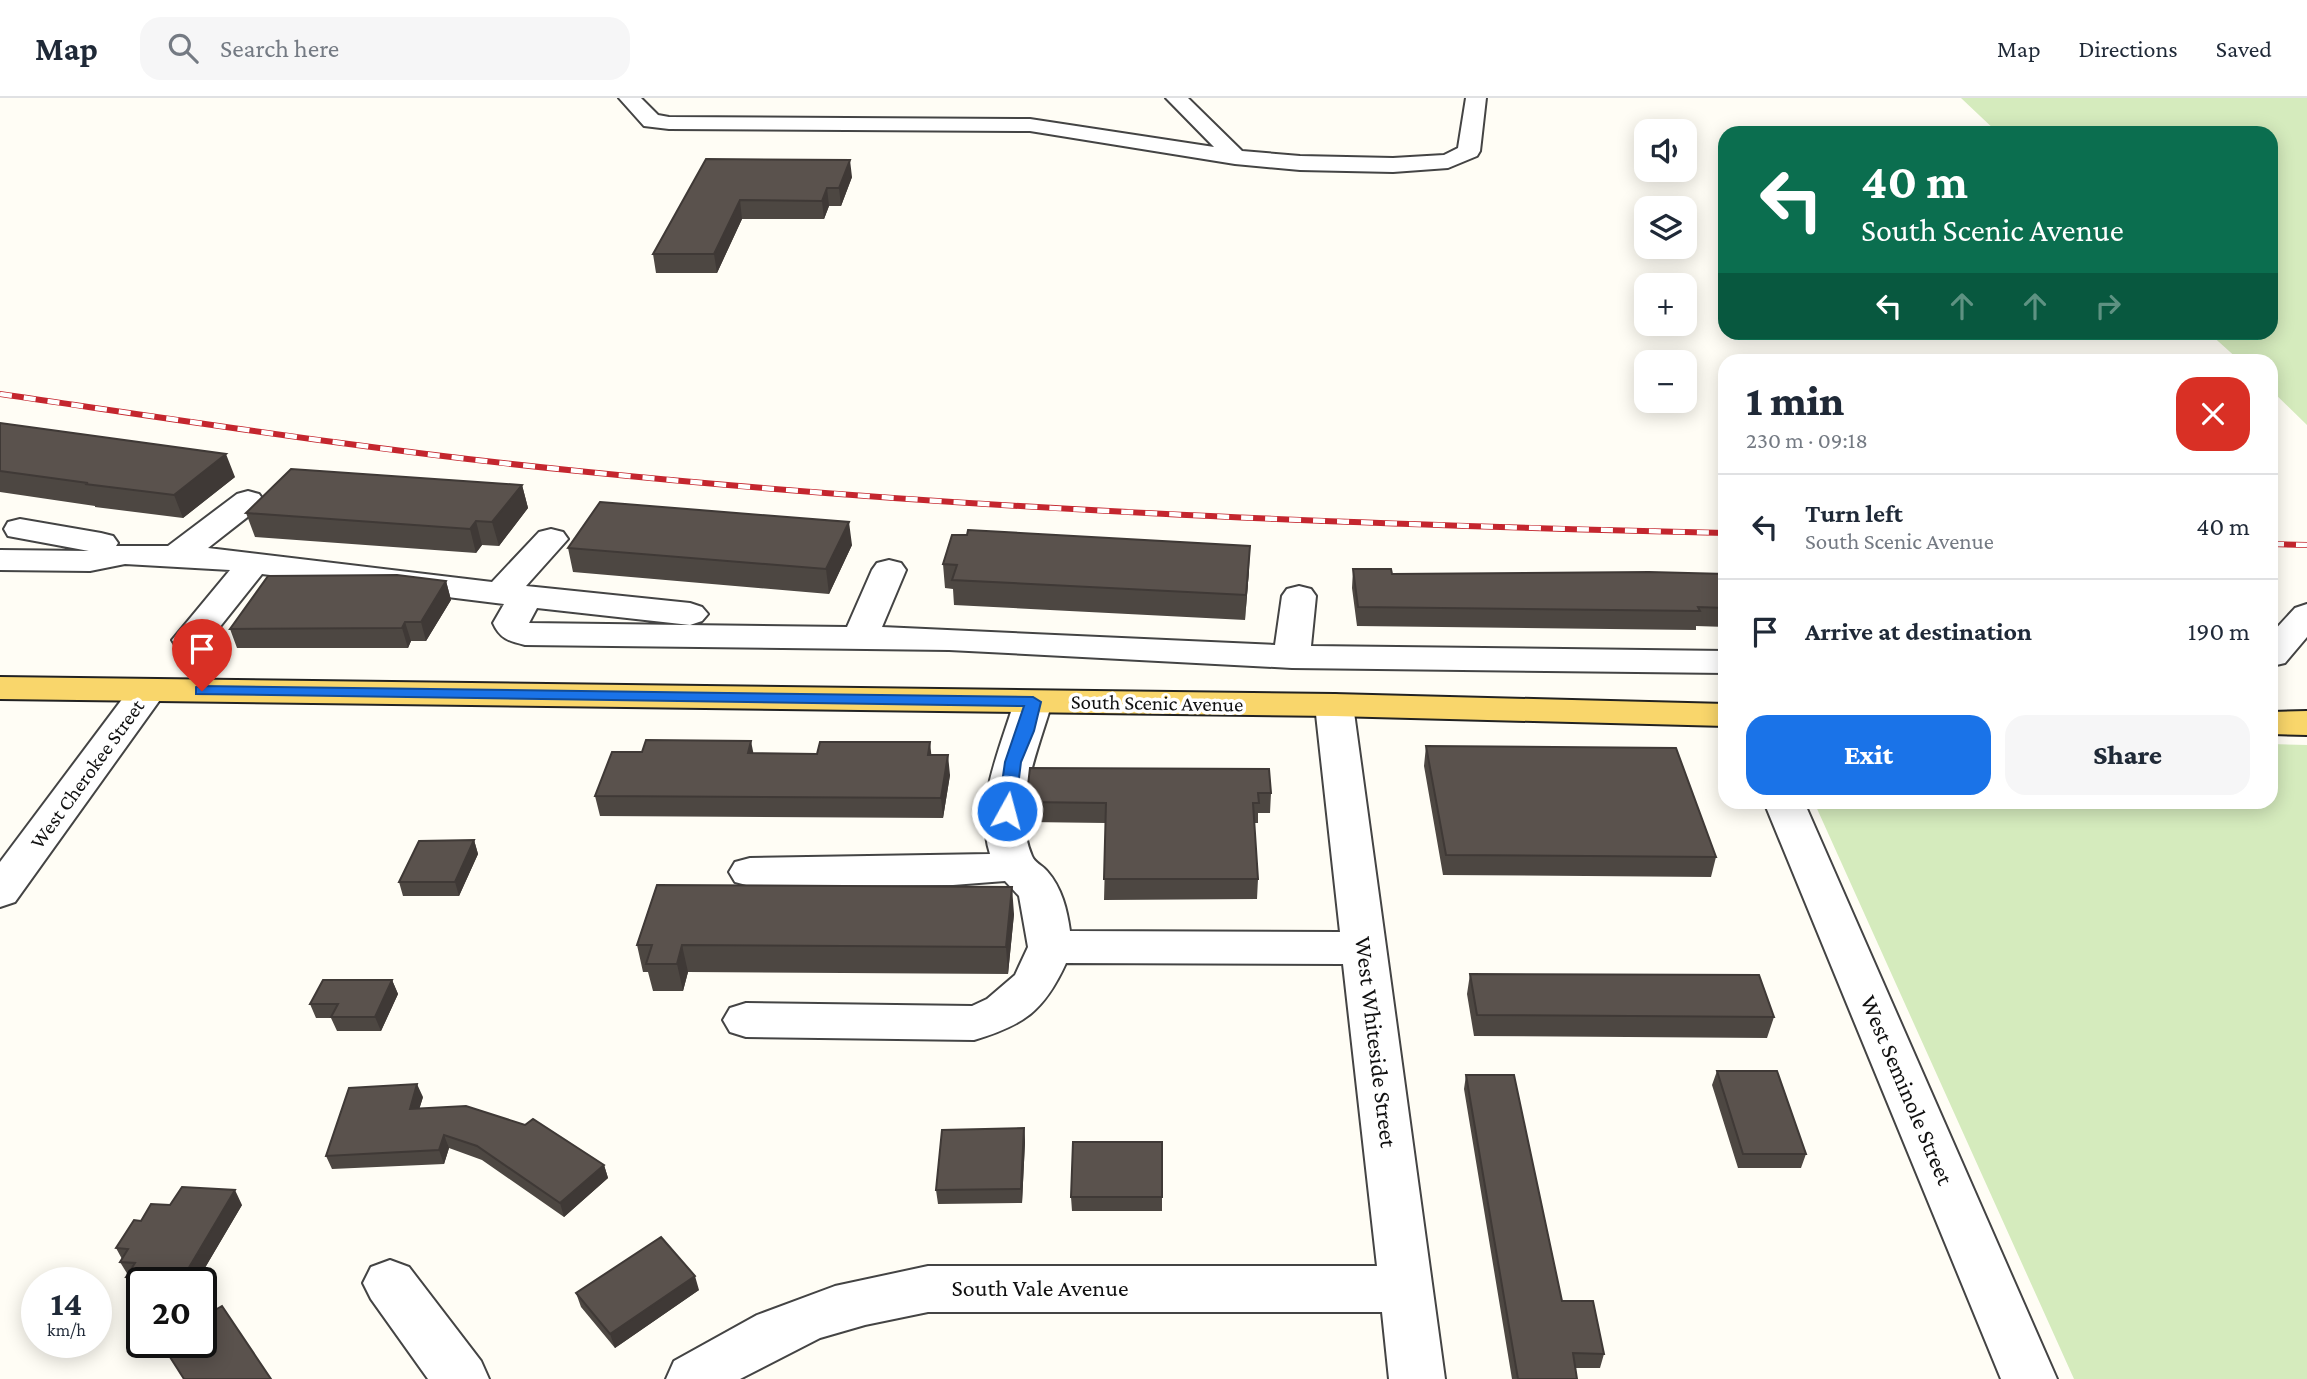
<!DOCTYPE html>
<meta charset="utf-8">
<style>
body{margin:0;font-family:"Crimson Pro",serif;background:#f6f6f7;color:#1f2937;height:100vh;display:flex;flex-direction:column;font-size:26px;white-space:nowrap}
*{box-sizing:border-box;margin:0}
p{font-size:23px;color:#747a83}
.icon{flex:none;width:38px;height:38px;fill:none;stroke:currentColor;stroke-width:2;stroke-linecap:round;stroke-linejoin:round}
.map{position:relative;flex:1;overflow:hidden}
.panel{position:absolute;left:1718px;top:256px;width:560px;height:455px;display:flex;flex-direction:column;background:#fff;border-radius:21px;box-shadow:0 4px 18px #0003}
.panel>*{flex:none}
.top-card{position:absolute;left:1718px;top:28px;width:560px;height:214px;border-radius:21px;box-shadow:0 4px 18px #0003;background:#0b6e4f;color:#fff;overflow:hidden}
.buttons{position:absolute;left:1634px;top:21px;display:grid;gap:14px}
.buttons a{display:grid;place-items:center;width:63px;height:63px;border-radius:14px;background:#fff;box-shadow:0 4px 18px #0003;font-size:35px}
.speed{position:absolute;left:21px;top:1169px;display:flex;gap:14px;font-size:35px;font-weight:700;text-align:center}
.speed>*{display:grid;place-content:center;width:91px;height:91px;border-radius:50%;background:#fff;box-shadow:0 4px 18px #0003;line-height:1}
.speed small{font-size:18px;font-weight:400}
.speed .limit{border:4px solid #111;border-radius:10px;background:#fff;color:#111}
.pin{position:absolute;display:grid;place-items:center;width:60px;height:60px;color:#fff;margin:-72px -30px;border-radius:50% 50% 50% 0;rotate:-45deg;box-shadow:0 0 7px #0007}
.pin .icon{rotate:45deg}
.me{position:absolute;width:77px;margin:-38px;rotate:7deg;stroke-linejoin:round;filter:drop-shadow(0 0 5px #0008)}
.turn{display:flex;align-items:center;gap:24px;height:147px;padding:0 28px;font-size:32px}
.turn .icon{width:91px;height:91px;stroke-width:2.5}
.turn b{display:block;font-size:49px;line-height:60px}
.lanes{display:flex;align-items:center;height:66px;padding:0 28px;background:#0003;justify-content:center;gap:35px;direction:ltr}
.lanes .off{opacity:.35}
.round{display:grid;place-items:center;flex:none;width:74px;height:74px;border-radius:21px;background:#f6f6f7}
.headline{display:flex;align-items:center;justify-content:space-between;height:119px;padding:0 28px}
h1{font-size:42px;font-weight:800;line-height:52px}
.action{display:flex;gap:14px;margin-top:auto;padding:14px 28px}
.action a{flex:1;height:80px;border-radius:21px;background:#1a73e8;color:#fff;font-size:28px;font-weight:800;line-height:80px;text-align:center}
.action a+a{background:#f6f6f7;color:#1f2937}
ul{padding:0;list-style:none}
li{display:flex;align-items:center;gap:21px;height:105px;padding:0 28px;border-top:2px solid #e0e1e3}
li div{flex:1}
li b{display:block;font-size:26px}
li em{font-style:normal}
header{display:flex;align-items:center;gap:42px;box-sizing:border-box;height:98px;padding:0 35px;background:#fff;border-bottom:2px solid #e0e1e3}
header strong{font-size:33px}
nav{display:flex;gap:38px;margin-inline-start:auto;font-size:24px}
.search{width:490px;height:63px;background:#f6f6f7;display:flex;align-items:center;gap:18px;box-sizing:border-box;padding:0 24px;border-radius:21px;color:#747a83;font-size:26px}
.map>svg:first-child{display:block}
</style>
<header>
<strong>Map</strong>
<div class="search"><svg class="icon" aria-label="search" viewBox="0 0 24 24"><circle cx="10" cy="10" r="6"/><path d="M15 15l6 6"/></svg>Search here</div>
<nav><a>Map</a><a>Directions</a><a>Saved</a></nav>
</header>
<div class="map">
<svg width="2307" height="1281" viewBox="0 0 2307 1281">
<rect width="100%" height="100%" fill="#fffdf5"/>
<!-- green -->
<path fill="#d5ebbd" d="M1961,0H2307V327L2272,293V262H2239L2209,235L2272,234V35H1998Z
M2272,646L2307,647V1281H2074L1814,704H2272Z"/>
<g fill="none" stroke-linecap="round" stroke-linejoin="round">
<defs>
<path id="minor" d="M619,0H641L658,17L669,19L1030,21L1214,49L1166,0H1188L1242,53L1300,58L1393,60L1444,57L1458,50L1466,0H1486L1480,53L1477,58L1448,70L1393,74L1300,72L1235,66L1030,33L669,31L644,28Z
M248,393L259,396L264,403L259,410L208,450L492,484L539,434L551,431L563,434L568,441L526,488L690,505L702,509L708,516L702,523L690,527L537,510L529,525L847,529L872,472L877,465L889,462L901,465L906,472L882,529L1275,547L1282,498L1287,491L1299,488L1311,491L1316,498L1311,548L1726,553V575L1292,570L949,552L525,547C509,543 500,541 493,525L504,506L262,476L203,550L190,553L177,550L172,542L230,472L125,466L90,473L0,472V452L89,453L8,438L4,431L8,424L20,421L101,435L113,438L118,445L116,448H168L237,396Z
M2307,506V539L2285,565L2272,568V535L2295,510Z
M148,581L161,584L167,592L15,804L0,809V764L135,584Z
M1033,593L1046,596L1052,604C1039,651 1011,710 1032,758C1035,765 1042,767 1047,773C1062,790 1067,812 1070,833L1340,834L1315,607L1321,599L1334,596L1347,599L1353,607L1445,1281H1389L1382,1214H928L865,1227L820,1240L740,1281H666L674,1263L757,1217L835,1188L928,1168H1377L1343,866L1066,865C1044,913 1024,927 974,942L746,939L730,934L723,922L730,910L746,905L972,908L987,901L1015,877L1028,849L1019,798L1005,783L953,787L750,788L735,784L729,774L735,764L750,760L990,756C974,705 1000,652 1014,604L1020,596Z
M1764,704H1804L2057,1281H2001Z
M390,1162L409,1169L481,1263L489,1281H428L371,1201L363,1185L371,1169Z"/>
<path id="major" d="M0,579L1334,596L1726,606V628L1334,618L0,601Z
M2307,613V637L2272,636V614Z"/>
</defs>
<!-- minor casing -->
<use href="#minor" stroke="#444" stroke-width="4"/>
<!-- major casing -->
<use href="#major" stroke="#222" stroke-width="4"/>
<!-- minor -->
<use href="#minor" fill="#fff" fill-rule="evenodd"/>
<!-- major -->
<use href="#major" fill="#f9d66b" fill-rule="evenodd"/>
<defs>
<path id="rail" d="M0,296C193,324 385,354 578,373C960,412 1343,426 1726,435
M2272,446L2307,447"/>
</defs>
<!-- rail casing -->
<use href="#rail" stroke="#c4262e" stroke-width="6"/>
<!-- rail -->
<use href="#rail" stroke="#fff" stroke-width="4.5" stroke-dasharray="12" stroke-linecap="butt"/>
</g>
<!-- wall -->
<path fill="#4d4742" d="M706,61L852,79L841,108H829L824,121H742L717,175H656L653,156Z
M0,325L235,379L183,420L95,409V408L0,394Z
M522,387L528,410L499,448L482,447L476,455L255,439L246,415Z
M852,447L829,496L573,474L568,450Z
M943,466L1249,472L1245,522L954,507L953,491L945,490Z
M1353,471L1392,476H1726V529L1696,528V532L1357,528L1352,490Z
M446,483L451,502L426,543H411L408,550H237L230,531Z
M1426,648L1716,759L1711,779L1443,777L1424,668Z
M753,655L931,657L950,677L943,720L600,718L595,698Z
M1271,695L1270,715H1258V725H1254L1258,781L1257,801L1104,802L1106,725L1027,724L1026,704Z
M474,742L478,756L459,798H403L399,784Z
M1014,816L1008,876L688,874L683,893H653L648,874H643L637,847Z
M1470,876L1774,919L1767,940L1474,938L1467,896Z
M392,882L398,896L381,933H337L331,920H316L310,906Z
M1717,973L1806,1056L1801,1070H1738L1712,987Z
M1466,977L1562,1203L1604,1256L1600,1270H1575L1577,1281H1512L1464,991Z
M423,999L419,1011L604,1067L608,1080L564,1119L482,1062L449,1050L444,1066L332,1071L326,1058Z
M1024,1030L1025,1044L1022,1105L938,1106L936,1092Z
M1162,1044V1113H1072L1071,1099Z
M170,1107H242L196,1185H142V1194H134L126,1179L128,1177L120,1164L122,1161L116,1150L141,1123Z
M699,1192L615,1250L581,1209L576,1195Z"/>
<!-- shaded-wall -->
<path fill="#3f3936" d="M850,62L852,79L841,108L839,90Z
M827,90L829,108L824,121L822,103Z
M740,102L742,121L717,175L714,156Z
M226,356L235,379L183,420L174,397Z
M522,387L528,410L499,448L492,424Z
M476,423L482,447L476,455L470,431Z
M849,424L852,447L829,496L826,471Z
M1250,448L1249,472L1245,522L1246,497Z
M446,483L451,502L426,543L421,524Z
M405,524L411,543L408,550L402,530Z
M751,643L755,663L748,655Z
M930,644L932,663L928,657Z
M948,657L950,677L943,720L941,700Z
M474,742L478,756L459,798L455,784Z
M1012,789L1014,816L1008,876L1006,849Z
M682,847L688,874L683,893L677,866Z
M392,882L398,896L381,933L375,919Z
M417,986L423,999L415,1025L410,1011Z
M1024,1030L1025,1044L1022,1105L1021,1091Z
M444,1037L449,1050L444,1066L439,1052Z
M604,1067L608,1080L564,1119L560,1105Z
M235,1092L242,1107L196,1185H181V1183Z
M695,1178L699,1192L615,1250L610,1236Z"/>
<!-- building -->
<path fill="#5a524d" stroke="#3f3936" stroke-width="2" d="M706,61L850,62L839,90H827L822,103L740,102L714,156H653Z
M0,325L226,356L174,397L85,386L88,385L0,373Z
M291,371L522,387L492,424L476,423L470,431L246,415Z
M600,404L849,424L826,471L568,450Z
M968,432L1250,448L1246,497L952,482L957,467L943,466L952,437H967Z
M1353,471H1391L1392,476L1649,474L1726,476V510L1698,509L1700,513L1358,509Z
M397,477L446,483L421,524H405L402,530L230,531L268,478Z
M646,642L751,643L748,655L817,656L820,644H930L928,657H948L941,700L595,698L612,654H642Z
M1426,648L1676,650L1716,759L1446,757Z
M1030,670L1269,671L1271,695H1258L1259,705H1253L1258,781H1104L1106,705L1026,704Z
M474,742L455,784H399L419,743Z
M657,787L1012,789L1006,849L682,847L677,866H646L652,847H637Z
M1470,876L1759,877L1774,919L1477,917Z
M323,882H392L375,919H331L338,906H310Z
M1717,973H1777L1806,1056H1743Z
M1466,977H1514L1562,1203H1593L1604,1256L1573,1255L1577,1281H1518Z
M417,986L410,1011L466,1008L525,1027L533,1021L604,1067L560,1105L477,1048L444,1037L439,1052L326,1058L349,990Z
M1024,1030L1021,1091L936,1092L942,1032Z
M1073,1044H1162V1099H1071Z
M182,1089L235,1092L181,1183L126,1179L135,1165L120,1164L128,1151L116,1150L134,1122L141,1123L151,1106L170,1107Z
M661,1139L695,1178L610,1236L576,1195Z
M222,1208L271,1281H184L161,1245L163,1244H201V1220Z"/>
<!-- route -->
<path fill="#1a73e8" stroke="#114b97" stroke-width="2" d="M202,588L1033,599L1041,604L1034,633L1021,664L1015,713L1007,718L998,713L1005,664L1024,608L196,596V589Z"/>
<g text-anchor="middle" stroke-width="7" stroke-linejoin="round" paint-order="stroke">
<!-- street labels -->
<g font-size="21" fill="#111" stroke="#fff">
<text transform="translate(1157 605) rotate(1)" y="7">South Scenic Avenue</text>
<text transform="translate(87 676) rotate(-54)" y="7">West Cherokee Street</text>
</g>
<!-- near-street labels -->
<g font-size="24" fill="#111" stroke="#fff">
<text transform="translate(1376 944) rotate(83)" y="8">West Whiteside Street</text>
<text transform="translate(1907 992) rotate(67)" y="8">West Seminole Street</text>
<text x="1040" y="1198">South Vale Avenue</text>
</g>
</g>
</svg>
<div class="buttons">
<a><svg class="icon" aria-label="sound" viewBox="0 0 24 24"><path d="M4 9h4l5-4v14l-5-4H4zM17 9q2 3 0 6"/></svg></a>
<a><svg class="icon" aria-label="layers" viewBox="0 0 24 24"><path d="M12 4l9 5-9 5-9-5zM3 14l9 5 9-5"/></svg></a>
<a>+</a>
<a>−</a>
</div>
<div class="speed"><div>14<small>km/h</small></div><div class="limit">20</div></div>
<div class="pin" style="left:202px;top:593px;background:#d93025"><svg class="icon" aria-label="arrive" viewBox="0 0 24 24"><path d="M6 21V4h12l-3 4 3 4H6"/></svg></div>
<svg class="me" style="left:1007px;top:713px" viewBox="-20 -20 40 40"><circle r="17" fill="#1a73e8" stroke="#fff" stroke-width="3"/><path d="M0-11L8 9 0 5-8 9z" fill="#fff"/></svg>
<div class="top-card">
<div class="turn"><svg class="icon" aria-label="left" viewBox="0 0 24 24"><path d="M17 20v-9H6M10 6l-5 5 5 5"/></svg><div><b>40 m</b>South Scenic Avenue</div></div>
<div class="lanes"><svg class="icon" aria-label="left" viewBox="0 0 24 24"><path d="M17 20v-9H6M10 6l-5 5 5 5"/></svg><svg class="icon off" aria-label="ahead" viewBox="0 0 24 24"><path d="M12 20V5M6 11l6-6 6 6"/></svg><svg class="icon off" aria-label="ahead" viewBox="0 0 24 24"><path d="M12 20V5M6 11l6-6 6 6"/></svg><svg class="icon off" aria-label="right" viewBox="0 0 24 24"><path d="M7 20v-9h11M14 6l5 5-5 5"/></svg></div>
</div>
<section class="panel">
<div class="headline"><div><h1>1 min</h1><p>230 m · 09:18</p></div><a class="round" style="background:#d93025;color:#fff"><svg class="icon" aria-label="close" viewBox="0 0 24 24"><path d="M6 6l12 12M18 6L6 18"/></svg></a></div>
<ul>
<li><svg class="icon" aria-label="left" viewBox="0 0 24 24"><path d="M17 20v-9H6M10 6l-5 5 5 5"/></svg><div><b>Turn left</b><p>South Scenic Avenue</p></div><em>40 m</em></li>
<li><svg class="icon" aria-label="arrive" viewBox="0 0 24 24"><path d="M6 21V4h12l-3 4 3 4H6"/></svg><div><b>Arrive at destination</b></div><em>190 m</em></li>
</ul>
<div class="action"><a>Exit</a><a>Share</a></div>
</section>
</div>
